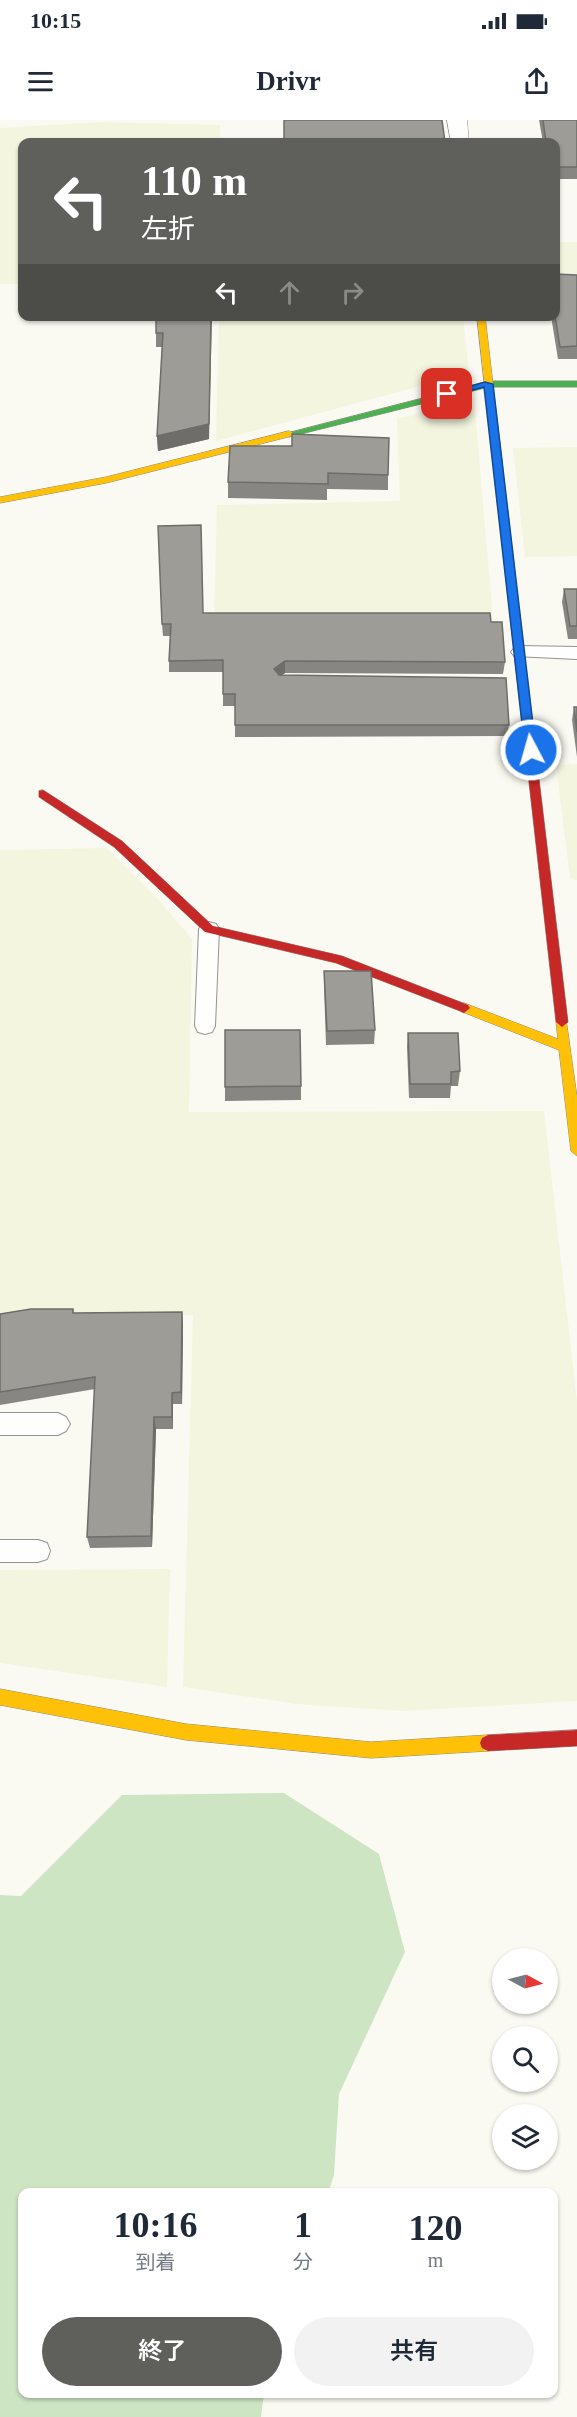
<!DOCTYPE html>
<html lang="ja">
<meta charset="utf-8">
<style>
body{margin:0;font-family:"Times New Roman","Noto Sans JP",serif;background:#f2f2f3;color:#1f2937;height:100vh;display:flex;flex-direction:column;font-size:22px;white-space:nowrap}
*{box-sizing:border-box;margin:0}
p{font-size:20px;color:#747a83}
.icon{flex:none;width:33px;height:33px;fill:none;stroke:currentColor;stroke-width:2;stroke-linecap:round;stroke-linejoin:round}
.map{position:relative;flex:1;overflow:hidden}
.details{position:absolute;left:18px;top:2068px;width:540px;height:210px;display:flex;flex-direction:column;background:#fff;border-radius:12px;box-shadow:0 2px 4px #0004}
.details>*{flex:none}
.hud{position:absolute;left:18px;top:18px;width:542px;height:183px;border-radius:12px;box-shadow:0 2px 4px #0004;background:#5f5f5c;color:#fff;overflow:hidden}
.needle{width:39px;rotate:97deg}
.controls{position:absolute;left:492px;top:1828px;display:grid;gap:12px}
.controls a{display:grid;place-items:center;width:66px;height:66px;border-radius:50%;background:#fff;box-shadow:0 2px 4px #0004;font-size:30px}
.pin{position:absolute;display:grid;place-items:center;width:51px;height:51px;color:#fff;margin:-26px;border-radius:12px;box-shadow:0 3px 9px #0006}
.me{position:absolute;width:66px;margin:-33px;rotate:354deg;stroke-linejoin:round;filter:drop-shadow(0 0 4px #0008)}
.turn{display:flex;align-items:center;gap:21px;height:126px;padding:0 24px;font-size:27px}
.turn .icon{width:78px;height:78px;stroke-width:2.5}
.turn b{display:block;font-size:42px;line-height:51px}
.lanes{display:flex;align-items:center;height:57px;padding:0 24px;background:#0003;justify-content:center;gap:30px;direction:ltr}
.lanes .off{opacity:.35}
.eta{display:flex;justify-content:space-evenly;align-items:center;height:102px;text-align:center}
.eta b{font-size:36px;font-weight:600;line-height:42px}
.action{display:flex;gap:12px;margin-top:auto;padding:12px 24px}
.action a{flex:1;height:69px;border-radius:36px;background:#5f5f5c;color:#fff;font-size:24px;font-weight:600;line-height:69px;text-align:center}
.action a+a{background:#f2f2f3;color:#1f2937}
.status{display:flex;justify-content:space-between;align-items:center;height:42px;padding:0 30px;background:#fff;direction:ltr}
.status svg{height:16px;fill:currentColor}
header{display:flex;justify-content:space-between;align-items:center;height:78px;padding:0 24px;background:#fff;font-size:27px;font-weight:600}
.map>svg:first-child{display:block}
</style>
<div class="status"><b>10:15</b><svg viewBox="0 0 49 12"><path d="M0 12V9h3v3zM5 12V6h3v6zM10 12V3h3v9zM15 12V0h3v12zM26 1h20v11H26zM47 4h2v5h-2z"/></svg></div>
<header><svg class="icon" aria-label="menu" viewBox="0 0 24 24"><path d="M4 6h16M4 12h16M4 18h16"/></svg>Drivr<svg class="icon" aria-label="share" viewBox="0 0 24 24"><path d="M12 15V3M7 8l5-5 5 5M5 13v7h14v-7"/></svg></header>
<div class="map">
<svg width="577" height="2297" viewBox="0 0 577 2297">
<rect width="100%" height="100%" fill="#fafaf2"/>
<!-- farmland -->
<path fill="#f3f5df" d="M101,2L220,5V22H22V164H0V8Z
M555,122H577V164H555Z
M219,197H463L469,253L216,321Z
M474,278L493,500L214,499L217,385L400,381L397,299Z
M577,327V436L525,437L513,328Z
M577,644V760L570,758L556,645Z
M107,728L157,778L192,819L189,992L544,991L577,1282V1581L404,1591L297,1584L183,1567L193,1195L0,1193V730Z
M170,1449L167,1567L0,1543V1450Z"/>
<!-- forest -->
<path fill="#cee5c3" d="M284,1673L379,1734L405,1832L339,1974L334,2055L328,2073H22V2274H264L261,2297H0V1775L21,1776L122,1675Z"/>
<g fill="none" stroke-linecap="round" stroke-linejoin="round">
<defs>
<path id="lane" d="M520,526L577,527V539L514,536L511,532L514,528Z
M209,802L216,804L219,809L215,906L212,912L205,914L198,912L195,906L199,809L202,804Z
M0,1293H58L66,1297L70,1304L66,1311L58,1315H0Z
M0,1420H38L47,1423L50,1431L47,1439L38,1442H0Z"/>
<path id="street" d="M447,0H467L469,22H451Z"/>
<path id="fast" d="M489,261H577V267H489L289,317L284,314Z"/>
<path id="slow" d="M477,196H485L532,600L527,604L522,600Z
M289,311L292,312V316L106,363L0,383V377L106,357Z
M464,883L558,919L556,902L558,899H566L577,977V1036L571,1031L559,930L460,891L458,888L460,885Z
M0,1569L186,1604L371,1622L488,1615L494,1618L496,1623L494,1628L488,1631L371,1638L186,1620L0,1585Z"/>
<path id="jam" d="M527,596L532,600L568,902L562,907L556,902L522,600Z
M43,670L122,721L213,806L342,836L468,885L470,888L464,893L460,891L336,843L205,812L114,727L39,677V671Z
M577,1610V1626L488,1631L482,1628L480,1623L482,1618L488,1615Z"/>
</defs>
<!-- lane casing -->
<use href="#lane" stroke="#939390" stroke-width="2"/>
<!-- street casing -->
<use href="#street" stroke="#939390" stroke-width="1"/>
<!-- fast casing -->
<use href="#fast" stroke="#8a8a86" stroke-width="1"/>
<!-- slow casing -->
<use href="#slow" stroke="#8a8a86" stroke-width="1"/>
<!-- jam casing -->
<use href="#jam" stroke="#8a8a86" stroke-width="1"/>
<!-- lane -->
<use href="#lane" fill="#fefefd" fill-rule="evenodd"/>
<!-- street -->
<use href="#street" fill="#fefefd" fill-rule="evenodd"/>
<!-- fast -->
<use href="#fast" fill="#4caf50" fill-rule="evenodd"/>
<!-- slow -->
<use href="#slow" fill="#ffc107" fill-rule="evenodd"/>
<!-- jam -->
<use href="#jam" fill="#c62828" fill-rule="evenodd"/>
</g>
<!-- wall -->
<path fill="#878682" d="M539,0H577V59H555V22H543Z
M577,155V239H558L551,196H555Z
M156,196L209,319L158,331L157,316L162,227H156Z
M230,326L388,355V370L327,369V380L228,378V362Z
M564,469H577V519H568L562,482Z
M491,502L505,542L503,554L285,553L281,555L509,605L507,616L235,617V586H223V552H169V541L170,516H163L162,504Z
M574,587H577V637L572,600Z
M324,851L375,910L374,924L326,925L324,866Z
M408,913L460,951L458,966H451L450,978H409L407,927Z
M301,966V980L225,981V967Z
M73,1189L74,1193L182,1192L183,1204L182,1284H173V1309H156L152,1427L90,1428L87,1417L95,1269L0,1285V1194Z"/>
<!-- shaded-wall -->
<path fill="#6e6d6a" d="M211,196H212L209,319L158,331L157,316Z
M285,541V553L274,561V549Z
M182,1192L183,1204L182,1284L181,1272Z
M172,1273L173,1284V1309L172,1297Z
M154,1297L156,1309L152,1427L151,1416Z"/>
<!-- building -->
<path fill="#9d9c97" stroke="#6e6d6a" stroke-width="1.5" d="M284,0H442L445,22H284Z
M543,0H577V47H555V22H546Z
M555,154L577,155V226L560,227L555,196Z
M156,196H211L209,304L157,316L163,213H156Z
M292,314L389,318L388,355L328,353V364L228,362L230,326H292Z
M201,405L203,493H490L491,502H502L505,542L285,541L274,549L279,555L506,558L509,605H235V574H223V540L169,541L171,504H162L158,406Z
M564,469H577V506H570Z
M574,587H577V612Z
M324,851H371L375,910L327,911Z
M225,910H300L301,966L225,967Z
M408,913H458L460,951L451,952V964H410Z
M31,1189H73V1193L182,1192L181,1272L172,1273V1297H154L151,1416L87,1417L95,1257L0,1272V1194Z"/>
<!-- route -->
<path fill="#1a73e8" stroke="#114b97" stroke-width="1.5" d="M485,262L493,264L536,630L531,634L525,630L484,267L447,277L442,274Z"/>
</svg>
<div class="controls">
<a><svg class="needle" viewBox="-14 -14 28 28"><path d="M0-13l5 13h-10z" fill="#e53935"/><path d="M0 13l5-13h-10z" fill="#747a83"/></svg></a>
<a><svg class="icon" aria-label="search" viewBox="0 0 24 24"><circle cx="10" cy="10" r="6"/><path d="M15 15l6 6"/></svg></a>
<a><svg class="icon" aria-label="layers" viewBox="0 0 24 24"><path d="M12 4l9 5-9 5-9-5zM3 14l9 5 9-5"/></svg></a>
</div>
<div class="pin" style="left:447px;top:274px;background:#d93025"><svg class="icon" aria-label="arrive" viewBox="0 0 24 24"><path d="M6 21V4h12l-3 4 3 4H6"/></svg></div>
<svg class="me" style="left:531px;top:630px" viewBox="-20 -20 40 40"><circle r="17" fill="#1a73e8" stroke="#fff" stroke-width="3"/><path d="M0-11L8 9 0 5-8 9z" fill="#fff"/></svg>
<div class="hud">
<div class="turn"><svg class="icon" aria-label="left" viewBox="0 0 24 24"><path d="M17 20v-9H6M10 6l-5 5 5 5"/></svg><div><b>110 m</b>左折</div></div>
<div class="lanes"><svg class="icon" aria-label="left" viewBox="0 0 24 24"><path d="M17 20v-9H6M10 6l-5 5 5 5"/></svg><svg class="icon off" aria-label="ahead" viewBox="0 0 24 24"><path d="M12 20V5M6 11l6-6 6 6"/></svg><svg class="icon off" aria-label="right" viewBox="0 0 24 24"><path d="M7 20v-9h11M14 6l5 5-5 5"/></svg></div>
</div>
<section class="details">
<div class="eta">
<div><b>10:16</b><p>到着</p></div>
<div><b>1</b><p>分</p></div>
<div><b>120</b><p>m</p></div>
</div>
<div class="action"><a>終了</a><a>共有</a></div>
</section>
</div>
